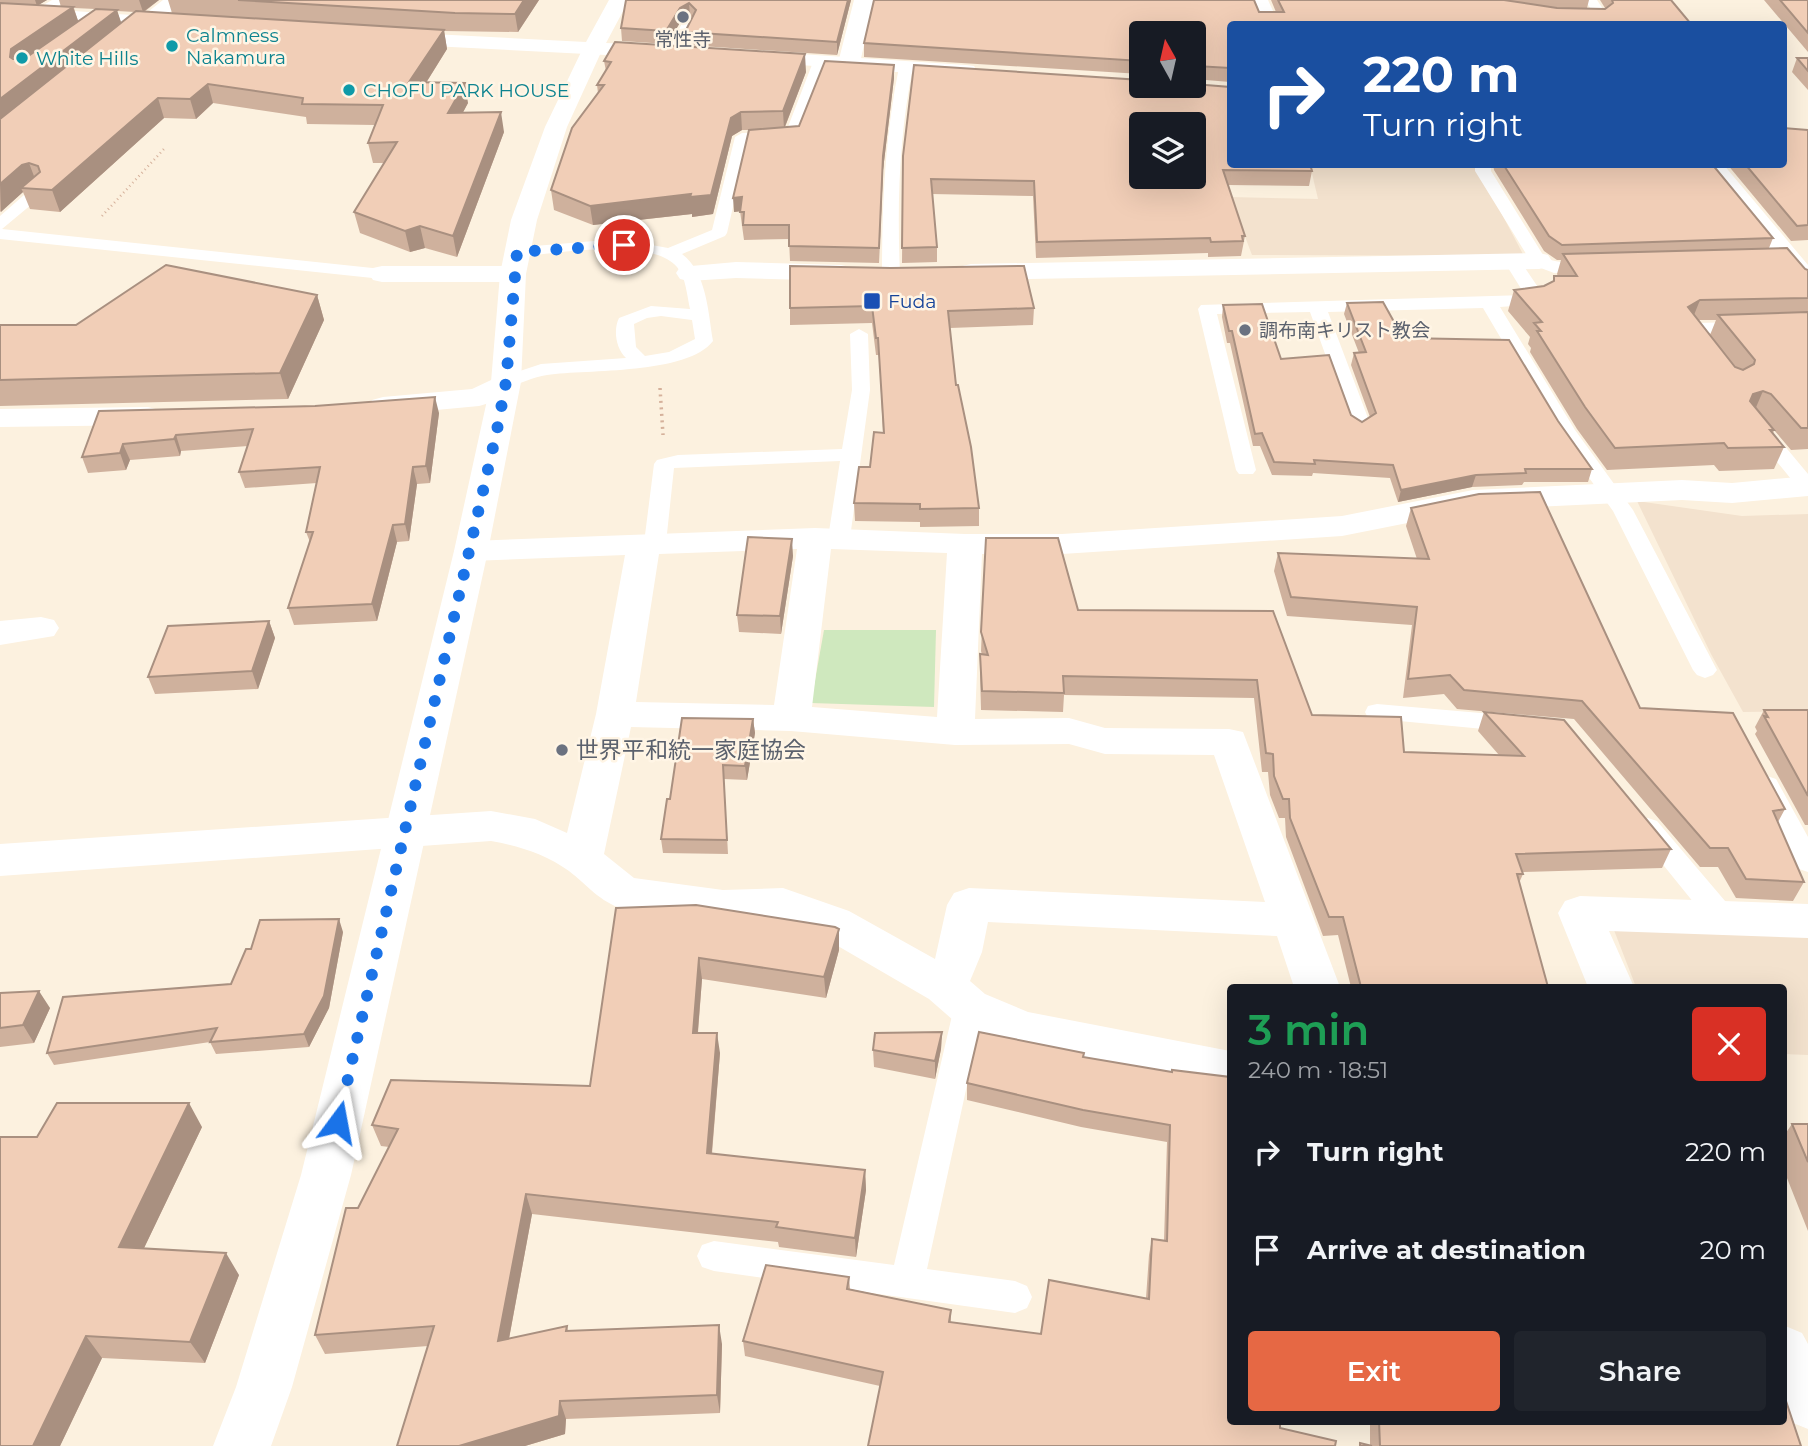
<!DOCTYPE html>
<meta charset="utf-8">
<style>
body{margin:0;font-family:Montserrat,"Noto Sans JP",sans-serif;background:#20242c;color:#f1f3f6;height:100vh;display:flex;flex-direction:column;font-size:26px;white-space:nowrap}
*{box-sizing:border-box;margin:0}
p{font-size:23px;color:#9ea1a6}
.icon{flex:none;width:38px;height:38px;fill:none;stroke:currentColor;stroke-width:2;stroke-linecap:round;stroke-linejoin:round}
.map{position:relative;flex:1;overflow:hidden}
.drawer{position:absolute;left:1227px;top:984px;width:560px;height:441px;display:flex;flex-direction:column;background:#171b24;border-radius:7px;box-shadow:0 7px 28px #0002}
.drawer>*{flex:none}
.top-card{position:absolute;left:1227px;top:21px;width:560px;height:147px;border-radius:7px;box-shadow:0 7px 28px #0002;background:#1a4fa0;color:#fff;overflow:hidden}
.needle{width:46px;rotate:352deg}
.fabs{position:absolute;left:1129px;top:21px;display:grid;gap:14px}
.fabs a{display:grid;place-items:center;width:77px;height:77px;border-radius:7px;background:#171b24;box-shadow:0 7px 28px #0002;font-size:35px}
.pin{position:absolute;display:grid;place-items:center;width:60px;height:60px;color:#fff;margin:-30px;border:4px solid #fff;border-radius:50%;box-shadow:0 2px 7px #0007}
.me{position:absolute;width:77px;margin:-38px;rotate:13deg;stroke-linejoin:round;filter:drop-shadow(0 0 5px #0008)}
.turn{display:flex;align-items:center;gap:24px;height:147px;padding:0 21px;font-size:32px}
.turn .icon{width:91px;height:91px;stroke-width:2.5}
.turn b{display:block;font-size:49px;line-height:60px}
.round{display:grid;place-items:center;flex:none;width:74px;height:74px;border-radius:7px;background:#20242c}
.overview{display:flex;align-items:center;justify-content:space-between;height:119px;padding:0 21px}
h1{font-size:42px;font-weight:600;line-height:52px;color:#1e9e55}
.action{display:flex;gap:14px;margin-top:auto;padding:14px 21px}
.action a{flex:1;height:80px;border-radius:7px;background:#e66844;color:#fff;font-size:28px;font-weight:600;line-height:80px;text-align:center}
.action a+a{background:#20242c;color:#f1f3f6}
ul{padding:0;list-style:none}
li{display:flex;align-items:center;gap:21px;height:98px;padding:0 21px}
li div{flex:1}
li b{display:block;font-size:26px}
li em{font-style:normal}
.map>svg:first-child{display:block}
</style>
<div class="map">
<svg width="1808" height="1446" viewBox="0 0 1808 1446">
<rect width="100%" height="100%" fill="#fcf1df"/>
<!-- residential -->
<path fill="#f3e2ce" d="M1310,165H1476L1524,256L1252,255L1230,197L1318,199Z
M1637,501L1742,516L1808,514V711L1743,712L1711,654Z
M1612,925L1808,936V1055L1783,1054V987H1636Z"/>
<!-- green -->
<path fill="#cfe8be" d="M824,630H936L934,707L811,703Z"/>
<g fill="none" stroke-linecap="round" stroke-linejoin="round">
<!-- path-far1 -->
<path stroke="#d5b19b" stroke-width="2.5" stroke-dasharray="1 3.5" stroke-linecap="butt" d="M102,216L164,149"/>
<!-- path -->
<path stroke="#d5b19b" stroke-width="3.5" stroke-dasharray="2 4.5" stroke-linecap="butt" d="M660,388L663,435"/>
<!-- service -->
<path fill="#fff" fill-rule="evenodd" d="M52,0H67L43,17H33V11Z
M1585,0H1597L1607,15L1606,18L1572,17V11H1592Z
M689,18L695,22L679,53L672,57L667,56L665,53L683,22Z
M820,58L827,62L797,139L748,141L727,233L725,236L682,254C707,273 708,312 713,341C687,375 588,369 547,375C532,377 520,384 506,388L499,386L497,382L499,378L541,364L626,358C616,349 613,330 619,318L651,306L690,309C687,296 686,277 677,267C650,236 555,254 517,257L511,256L509,252L511,248L606,240L630,241L668,248L712,230L735,137L742,133L786,132L813,62ZM661,316L692,320L695,339L669,352L645,356L636,347L634,324L647,318Z
M906,63L913,67C899,136 897,204 900,274L891,279L882,274C882,204 885,136 899,67Z
M1475,164H1491V171L1545,258C1563,266 1580,259 1599,263L1601,267L1599,271L1554,273L1533,265L1475,171Z
M38,186L44,188L46,191L44,194L2,229L382,269L391,274L382,279L0,239V216L32,188Z
M1513,258L1519,259L1546,299L1537,304L1500,307L1575,430L1633,510L1717,670L1713,675L1705,678L1697,675L1693,670L1613,511L1556,432L1483,308L1328,312L1371,426L1361,432L1351,426L1310,312L1217,314L1256,470L1253,474H1239L1236,470L1198,309L1201,305L1525,295L1505,263Z
M1808,321V331L1705,333L1713,344L1704,349L1698,348L1683,328L1692,323Z
M859,329L868,334L870,390L850,538L847,543H831L828,538L840,461L674,468L666,543L663,548H647L644,543L654,464L657,460L678,455L842,449L852,390L850,334Z
M1761,424L1768,426L1808,474V492L1800,490L1751,430Z
M1377,704L1515,716L1524,718L1527,724L1524,730L1515,732L1368,718L1365,712L1368,706Z
M1767,776L1776,779L1808,837V872L1799,869L1754,785L1758,779Z
M1648,818L1657,821L1731,908L1735,916L1731,924L1721,927L1711,924L1639,835L1635,828L1639,821Z
M969,995L979,999L984,1007L927,1269L1015,1281L1027,1286L1032,1297L1027,1308L1015,1313L714,1271L702,1267L697,1256L702,1245L714,1241L894,1265L954,1007L959,999Z"/>
<!-- minor -->
<path fill="#fff" fill-rule="evenodd" d="M163,0H186L152,26H138L135,22Z
M854,0H874L860,63L857,68H841L838,63Z
M1248,0H1268L1279,24H1259Z
M1698,164H1723L1808,265V290L1798,288Z
M1539,253L1548,255L1552,261L1548,267L1539,269L971,280L962,278L958,272L962,266L971,264Z
M736,262L841,265L850,267L854,273L850,279L841,281L736,278L689,281L680,279L676,273L680,267Z
M382,266H513L522,268L526,274L522,280L513,282H382L373,280L369,274L373,268Z
M506,373L516,376L521,382C512,394 493,402 479,406L383,415L372,412L368,406L372,400L383,397L472,389Z
M148,407L159,410L163,416L159,422L148,425L0,427V409Z
M1808,476V496L1732,503L1682,500L1473,510L1342,536L1062,554H982L975,719L1069,718L1105,728L1229,729L1243,732L1340,987H1294L1277,936L988,922L982,952L970,981L985,994L1028,1012L1230,1051V1091L1006,1044L953,1020L929,999L819,935L781,922L723,924L623,909C600,902 587,885 569,871C545,854 519,846 491,841L0,876V844L491,811L535,819L567,833L596,714L625,555L471,561L459,558L454,551L459,544L471,541L815,528L965,534H1062L1342,516L1473,490L1682,480L1732,483ZM797,549L774,705L636,702L659,554ZM831,549L947,553L937,717L812,707ZM631,727L791,731L955,745L1069,744L1105,754L1214,755L1265,902L969,888L954,893L947,905L935,959L849,911L783,888L723,890L634,878L604,854Z
M41,617L54,620L59,628L54,636L0,645V621Z
M1580,896L1808,904V938L1609,931L1634,987H1588L1558,913L1565,901Z
M1783,1325L1802,1333L1808,1344V1429L1788,1421L1783,1411Z"/>
<!-- tertiary -->
<path fill="#fff" fill-rule="evenodd" d="M593,42L600,44L603,48L567,127L537,220L526,274L521,382L488,551L351,1175L292,1387L271,1446H213L236,1387L301,1175L454,551L491,382L500,274L511,220L545,127L583,48L586,44Z"/>
<!-- secondary -->
<path fill="#fff" fill-rule="evenodd" d="M609,0H629L606,43L665,46L672,48L676,52L672,56L665,58L393,44L386,42L383,38L386,34L393,32L586,42Z
M0,6L176,18L183,20L186,24L183,28L176,30L0,18Z
M753,51L966,65L974,66L977,71L974,76L966,77L746,61L742,57L746,53Z"/>
</g>
<!-- wall -->
<path fill="#cfb19d" fill-rule="evenodd" d="M0,0H47L38,5L61,7L59,0H159L144,12L172,13L168,0H539L518,32L444,31L447,49L426,83L468,103L463,112L504,132L457,257L425,248L410,252L360,233L354,212L384,163H373L368,143L375,125L307,124L306,117L213,103L196,119L164,118L60,212L30,209L23,192L0,212ZM74,8L95,9L78,21ZM117,11L135,12L121,23Z
M626,0H851L837,55L686,45L685,32L692,18L690,16L681,21L667,44L622,41L621,28Z
M1271,0H1589L1587,8H1605L1600,0H1671L1691,24H1230V82L1194,79V33H1141V74L864,57V43L1259,12H1276Z
M1764,0H1808V52Z
M1797,58H1808V90L1792,72Z
M604,61L806,72L785,127L799,126L894,65V78L883,170L879,263L790,261L789,239L744,240L740,211L734,212L749,130H742L732,136L713,214L692,217V214L593,225L554,210L551,190L598,93L597,85L606,71Z
M1808,130V240L1791,241L1727,164H1783Z
M903,156L1312,171L1309,186L1228,185L1245,236L1241,256L1208,257V253L1036,258L1033,196L932,194L937,247V262L902,263Z
M1493,164H1712L1773,238L1769,248L1808,270V449L1791,450L1774,430L1773,434L1784,447L1774,469L1719,471L1714,465L1607,470L1577,429L1530,352L1531,348L1528,344L1530,337L1508,311L1514,290L1544,286L1553,281L1554,276H1558L1557,274L1561,260H1557L1544,251L1494,170ZM1699,320H1716L1710,335Z
M790,266L1034,308L1033,325L950,328L956,385L979,508V526L920,527V522L855,521L854,503L870,467L883,433L879,355H876L872,323L790,325Z
M317,295L324,320L288,399L0,406V325H76Z
M1347,303L1403,338L1558,421L1592,469L1588,482H1524L1522,485L1472,487L1398,502L1390,478L1313,473L1312,476L1272,475L1260,446H1253L1230,343H1227L1222,317L1223,305L1281,359L1351,415L1362,422L1370,417L1351,365L1354,353H1359L1344,314Z
M99,411L439,413L430,483L417,484L409,541L397,542L377,621L294,625L288,608L310,542L306,532L317,483L245,488L239,472L248,446L181,451L180,456L130,460L126,470L88,473L82,457Z
M1411,508L1640,708L1785,809L1778,822L1804,882L1793,901L1736,898L1718,867H1700L1574,719L1457,709L1444,694L1403,698L1412,625L1287,616L1274,571L1278,553L1417,559L1406,526Z
M986,538L1078,610L1273,611L1312,715L1404,752L1499,755L1478,731L1484,712L1671,849L1662,868L1522,872L1523,874L1519,883L1548,987H1351L1338,935L1323,936L1286,837L1285,818H1279L1270,795L1268,772H1262L1254,698L1064,695L1063,712L981,710L980,673V654L982,655L981,651Z
M793,556L781,634L739,632L737,615Z
M269,621L275,638L258,689L155,694L148,677Z
M1764,710H1808V825H1805L1755,734L1757,731L1755,727Z
M753,719L755,733L747,780L724,779L728,854L663,853L661,839L670,799Z
M616,908L839,929V950L826,998L702,979L698,1033L720,1053L712,1154L865,1170L866,1190L856,1257L779,1247L778,1242L532,1214L509,1339L567,1326L568,1331L722,1344L720,1413L566,1419L565,1434L525,1446H397L428,1346L325,1354L315,1335L389,1147L381,1146L372,1125L590,1086Z
M343,932L329,1008L309,1047L216,1054L210,1042L54,1065L47,1053L231,984Z
M0,993L50,1008L34,1043L0,1047Z
M942,1032L941,1049L935,1079L874,1067L873,1050Z
M1084,1057L1171,1072L1230,1421L880,1386L745,1356L743,1341L849,1277L850,1289L951,1310V1322L1041,1334L1146,1298L1149,1255L1152,1239L1164,1241L1167,1142L1081,1127L967,1100V1083Z
M1792,1124H1808V1231L1783,1168V1137Z
M202,1127L144,1248L239,1275L205,1363L102,1358L60,1446H0L37,1137Z
M1370,1421H1783L1801,1446H1360H1370Z"/>
<!-- shaded-wall -->
<path fill="#a99080" d="M35,0H47L37,6Z
M139,0H159L143,12Z
M524,0H539L518,32L515,14Z
M848,0H851L837,55V42Z
M689,3L690,16L681,21L667,44L666,31L680,8Z
M73,7L80,26L19,68L10,57L11,49Z
M117,10L123,28L0,125V99Z
M444,30L447,49L414,102L409,82Z
M805,54L806,72L784,129L783,111Z
M894,65V78L883,170L879,263L883,156Z
M465,83L468,103L452,133L448,113Z
M208,84L213,103L196,119L190,99Z
M158,98L164,118L60,212L52,190Z
M501,112L504,132L457,257L453,236Z
M741,112L742,130L732,136L713,214L692,217V214L593,225L590,206Z
M29,163L37,184L21,188L23,192L1,212L0,184L22,165Z
M742,197L743,211L734,212L733,198Z
M420,226L425,248L410,252L405,231Z
M317,295L324,320L288,399L280,373Z
M1700,300L1692,320L1688,307Z
M1763,391L1754,412L1744,415L1753,394Z
M435,397L439,413L430,483L426,466Z
M176,435L181,451L180,456L174,439Z
M123,444L130,460L126,470L120,453Z
M413,467L417,484L409,541L405,524Z
M1476,475L1472,487L1398,502L1401,490Z
M393,525L397,542L377,621L372,604Z
M792,539L793,556L781,634L780,616Z
M269,621L275,638L258,689L252,671Z
M753,719L755,733L747,780L745,766Z
M339,919L343,932L329,1008L309,1047L304,1034Z
M839,929V950L826,998L824,977Z
M699,958L702,979L696,1054L693,1033Z
M39,991L50,1008L34,1043L23,1025Z
M942,1032L941,1049L935,1079V1061Z
M717,1033L720,1053L710,1173L707,1153Z
M189,1103L202,1127L134,1269L119,1247Z
M865,1170L866,1190L856,1257L855,1238Z
M526,1194L532,1214L505,1360L498,1341Z
M226,1253L239,1275L205,1363L190,1342Z
M719,1325L722,1344L720,1413L717,1395Z
M86,1336L102,1358L60,1446H33Z
M560,1401L566,1419L565,1434L525,1446H459Z"/>
<!-- building -->
<path fill="#f1ceb7" stroke="#a99080" stroke-width="2" fill-rule="evenodd" d="M238,0H524L515,14L455,13Z
M626,0H848L837,42L685,32L696,10L689,3L680,8L666,31L621,28Z
M874,0H1254L1259,12H1284L1278,0H1504L1557,8L1605,9L1613,3L1612,0H1671L1691,24H1230V68L1196,66L1194,69V33H1141V61L864,43Z
M1780,0H1808V33Z
M0,3L73,7L11,49L10,57L13,59H24L96,9L117,10L0,99Z
M136,11L444,30L409,82L465,83L448,113L501,112L453,236L420,226L405,231L354,212L397,142L368,143L383,105L302,104L303,98L208,84L190,99L158,98L52,190L21,188L40,172L38,166L29,163L22,165L0,184V119Z
M615,42L805,54L783,111L741,112L731,118L711,195L690,197L691,194L590,206L551,190L572,128L604,85H597L611,62L604,61Z
M1797,58H1808V71Z
M825,61L894,65L883,156L879,248L789,246V225H743L744,212H740L742,197L733,198L749,130L799,126Z
M914,65L1141,80V86H1194V84L1230,87V164H1310L1312,171L1223,170L1245,236H1242L1243,241L1211,242L1210,238L1037,242L1034,181L931,179L937,247L902,248L903,156ZM1141,124H1194V177H1141Z
M1783,128L1808,130V225L1797,226L1745,164H1783Z
M1503,164H1712L1773,238L1562,245L1549,236Z
M1787,248L1805,269L1808,270V298L1700,300L1688,307L1735,367L1743,370L1754,364L1755,360L1718,315L1808,312V428H1801L1771,394L1763,391L1753,394L1750,401L1774,430H1770L1784,447L1728,448L1724,443L1615,448L1585,407L1537,331H1541L1534,323L1542,322L1514,290L1544,286L1554,281V276H1577L1563,254Z
M166,265L317,295L280,373L0,380V325H76Z
M790,266L891,268L1024,266L1034,308L948,311L956,385H958L971,447L979,508L920,509V504L854,503L859,467H870L874,432L884,433L878,338H876L872,306L790,308Z
M1383,302L1403,338L1509,340L1558,421L1592,469H1525L1526,473L1476,475L1401,490L1393,465L1314,460L1315,464L1274,462L1262,433L1255,434L1232,331H1229L1223,305L1262,304L1281,359L1329,355L1351,415L1362,422L1376,413L1354,353L1366,352L1347,303Z
M435,397L426,466L413,467L405,524L393,525L372,604L288,608L313,532H306L320,467L239,472L253,429L176,435L174,439L123,444L120,453L82,457L99,411L315,406Z
M1540,492L1640,708L1733,713L1785,809L1773,811L1804,882L1746,879L1728,848H1710L1582,701L1464,690L1450,675L1408,679L1417,607L1291,597L1278,553L1429,559L1411,508L1479,494Z
M748,537L792,539L780,616L737,615Z
M986,538H1058L1078,610L1273,611L1312,715L1401,717L1404,752L1524,756L1484,712L1564,720L1671,849L1516,854L1523,874H1517L1548,987H1361L1343,917H1329L1290,818L1289,799H1283L1274,776L1273,754L1266,753L1257,680L1063,676L1064,693L982,691L980,654L988,655L981,632Z
M269,621L252,671L148,677L168,626Z
M1764,710H1808V796L1764,716L1768,717Z
M682,718L753,719L745,766L723,765L727,840L661,839L667,799H670Z
M696,905L835,927L839,929L824,977L699,958L693,1033H717L707,1153L865,1170L855,1238L776,1227L778,1222L526,1194L498,1341L567,1326L566,1331L719,1325L717,1395L560,1401L559,1416L459,1446H397L434,1326L315,1335L346,1208H358L398,1129L372,1125L391,1080L590,1086L616,908Z
M339,919L324,996L304,1034L210,1042L217,1028L47,1053L63,997L231,984L246,949H251L260,920Z
M39,991L23,1025L0,1028V993Z
M942,1032L935,1061L873,1050L875,1033Z
M979,1032L1084,1053L1083,1057L1172,1072V1070L1230,1077V1421H1280V1428L1336,1441L1335,1446H868L883,1372L743,1341L766,1265L849,1277L847,1289L951,1310L949,1322L1041,1334L1049,1280L1149,1299L1152,1239L1167,1241L1170,1125L1083,1110L967,1083Z
M57,1103H189L119,1247L226,1253L190,1342L86,1336L33,1446H0V1137H37Z
M1792,1124H1808V1162Z
M1783,1392L1801,1446H1380L1379,1421H1783Z
M1360,1443L1372,1446H1360Z"/>
<g fill="none" stroke-linecap="round" stroke-linejoin="round">
<!-- route -->
<path stroke="#1a73e8" stroke-width="12" stroke-dasharray="0 21.6" d="M338,1122L497,430L506,382L517,252L624,245"/>
</g>
<!-- markers -->
<g fill="#6b7280" stroke="#fff5e5" stroke-width="2.5">
<circle cx="683" cy="17" r="7"/>
<circle cx="1245" cy="330" r="7"/>
<circle cx="562" cy="750" r="7"/>
</g>
<g fill="#0f9aa8" stroke="#fff5e5" stroke-width="2.5">
<circle cx="172" cy="46" r="7"/>
<circle cx="22" cy="58" r="7"/>
<circle cx="349" cy="90" r="7"/>
</g>
<rect fill="#1a4fb4" stroke="#fff5e5" stroke-width="2.5" x="863" y="292" width="18" height="18" rx="3.5"/>
<g text-anchor="middle" stroke-width="5" stroke-linejoin="round" paint-order="stroke">
<!-- far-culture labels -->
<g font-size="19" fill="#0d838f" stroke="#fff5e5" text-anchor="start">
<text x="186" y="42">Calmness<tspan x="186" dy="22">Nakamura</tspan></text>
<text x="36" y="65">White Hills</text>
<text x="363" y="97">CHOFU PARK HOUSE</text>
</g>
<!-- far-worship labels -->
<g font-size="19" fill="#5b616d" stroke="#fff5e5">
<text x="683" y="46">常性寺</text>
<text x="1259" y="337" text-anchor="start">調布南キリスト教会</text>
</g>
<!-- far-transit labels -->
<g font-size="19" fill="#164399" stroke="#fff5e5" text-anchor="start">
<text x="888" y="308">Fuda</text>
</g>
<!-- worship labels -->
<g font-size="23" fill="#5b616d" stroke="#fff5e5" text-anchor="start">
<text x="576" y="758">世界平和統一家庭協会</text>
</g>
</g>
</svg>
<div class="fabs">
<a><svg class="needle" viewBox="-14 -14 28 28"><path d="M0-13l5 13h-10z" fill="#e53935"/><path d="M0 13l5-13h-10z" fill="#9ea1a6"/></svg></a>
<a><svg class="icon" aria-label="layers" viewBox="0 0 24 24"><path d="M12 4l9 5-9 5-9-5zM3 14l9 5 9-5"/></svg></a>
</div>
<div class="pin" style="left:624px;top:245px;background:#d93025"><svg class="icon" aria-label="arrive" viewBox="0 0 24 24"><path d="M6 21V4h12l-3 4 3 4H6"/></svg></div>
<svg class="me" style="left:338px;top:1122px" viewBox="-20 -20 40 40"><path d="M0-17L14 15 0 8-14 15z" fill="#1a73e8" stroke="#fff" stroke-width="4"/></svg>
<div class="top-card">
<div class="turn"><svg class="icon" aria-label="right" viewBox="0 0 24 24"><path d="M7 20v-9h11M14 6l5 5-5 5"/></svg><div><b>220 m</b>Turn right</div></div>
</div>
<section class="drawer">
<div class="overview"><div><h1>3 min</h1><p>240 m · 18:51</p></div><a class="round" style="background:#d93025;color:#fff"><svg class="icon" aria-label="close" viewBox="0 0 24 24"><path d="M6 6l12 12M18 6L6 18"/></svg></a></div>
<ul>
<li><svg class="icon" aria-label="right" viewBox="0 0 24 24"><path d="M7 20v-9h11M14 6l5 5-5 5"/></svg><div><b>Turn right</b></div><em>220 m</em></li>
<li><svg class="icon" aria-label="arrive" viewBox="0 0 24 24"><path d="M6 21V4h12l-3 4 3 4H6"/></svg><div><b>Arrive at destination</b></div><em>20 m</em></li>
</ul>
<div class="action"><a>Exit</a><a>Share</a></div>
</section>
</div>
